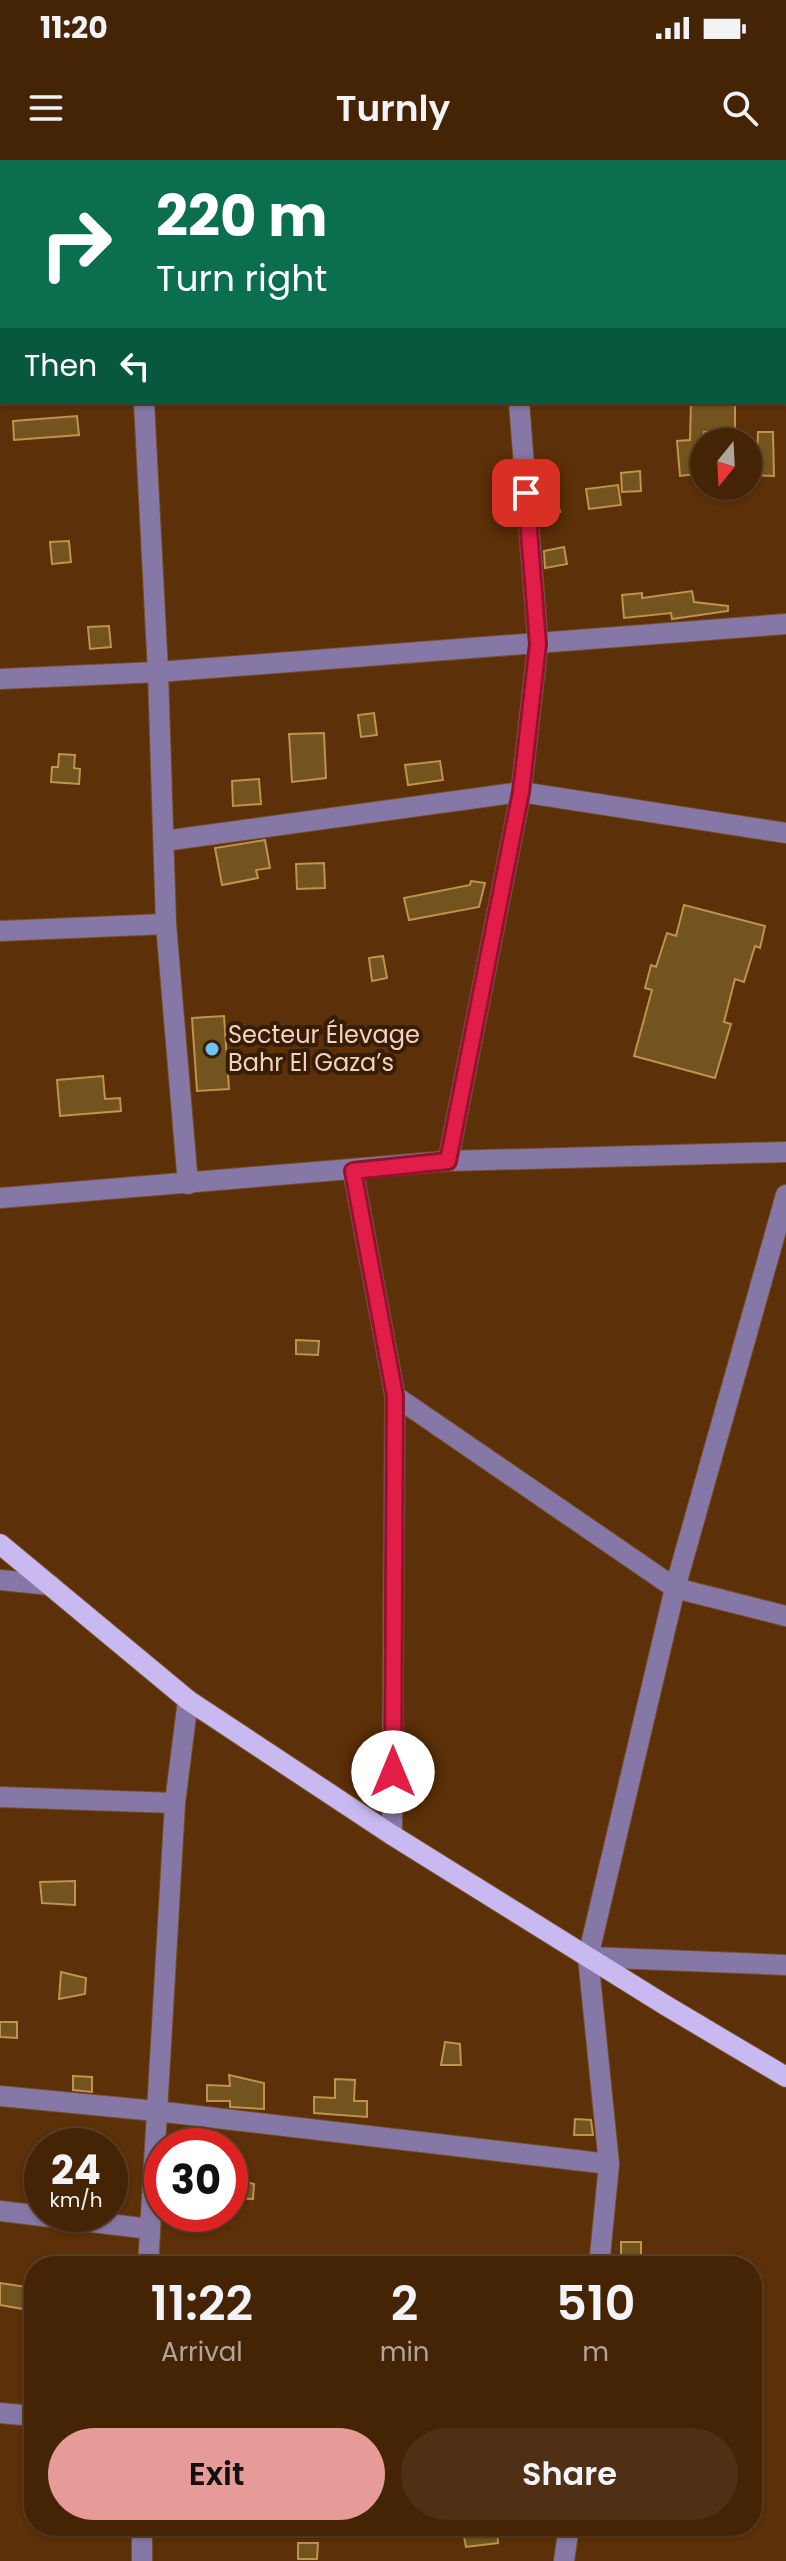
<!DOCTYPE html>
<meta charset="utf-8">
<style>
body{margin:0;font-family:Poppins,sans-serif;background:#4f3014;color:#f1f3f6;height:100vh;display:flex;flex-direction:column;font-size:30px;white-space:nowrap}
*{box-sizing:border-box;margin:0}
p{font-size:26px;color:#b0a49b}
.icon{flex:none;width:44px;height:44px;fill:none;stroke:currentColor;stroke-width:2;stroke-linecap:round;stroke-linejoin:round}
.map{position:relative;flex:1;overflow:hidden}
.details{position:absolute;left:24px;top:2096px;width:738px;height:280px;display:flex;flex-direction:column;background:#452406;border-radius:32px;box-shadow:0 2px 6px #0004,0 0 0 2px #5d4128}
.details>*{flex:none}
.guide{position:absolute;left:0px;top:0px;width:786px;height:244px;box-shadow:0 2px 6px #0004,0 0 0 2px #5d4128;background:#0b6e4f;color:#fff;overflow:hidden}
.needle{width:52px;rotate:198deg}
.tools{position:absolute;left:690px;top:268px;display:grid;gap:16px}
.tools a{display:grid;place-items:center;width:72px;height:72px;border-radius:50%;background:#452406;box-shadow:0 2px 6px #0004,0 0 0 2px #5d4128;font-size:40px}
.speed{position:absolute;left:24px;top:1968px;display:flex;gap:16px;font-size:40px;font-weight:700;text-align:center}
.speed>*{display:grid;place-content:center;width:104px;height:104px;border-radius:50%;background:#452406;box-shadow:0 2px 6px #0004,0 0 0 2px #5d4128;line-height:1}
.speed small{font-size:20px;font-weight:400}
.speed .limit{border:12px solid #d22;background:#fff;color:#111}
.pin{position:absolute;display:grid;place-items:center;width:68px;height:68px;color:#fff;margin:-34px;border-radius:16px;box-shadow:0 4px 12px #0006}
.me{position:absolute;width:88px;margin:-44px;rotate:0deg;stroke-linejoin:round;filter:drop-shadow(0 0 6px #0008)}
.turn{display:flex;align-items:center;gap:28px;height:168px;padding:0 24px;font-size:36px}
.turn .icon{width:104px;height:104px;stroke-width:2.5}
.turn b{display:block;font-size:56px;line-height:68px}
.then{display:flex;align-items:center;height:76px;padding:0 24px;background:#0003;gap:16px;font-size:30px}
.eta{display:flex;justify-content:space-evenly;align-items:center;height:136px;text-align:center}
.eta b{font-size:48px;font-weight:600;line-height:56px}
.button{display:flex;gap:16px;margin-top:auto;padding:16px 24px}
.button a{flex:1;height:92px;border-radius:48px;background:#e69b98;color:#111;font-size:32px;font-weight:600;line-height:92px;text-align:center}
.button a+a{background:#4f3014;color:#f1f3f6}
.status{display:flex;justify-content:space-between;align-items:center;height:56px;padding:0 40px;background:#452406;direction:ltr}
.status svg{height:22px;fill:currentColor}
header{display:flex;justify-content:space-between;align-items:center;height:104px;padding:0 24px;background:#452406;font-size:36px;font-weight:600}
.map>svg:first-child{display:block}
</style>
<div class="status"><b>11:20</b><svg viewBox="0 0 49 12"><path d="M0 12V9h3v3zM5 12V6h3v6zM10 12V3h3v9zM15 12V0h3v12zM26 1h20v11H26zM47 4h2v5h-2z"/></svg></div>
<header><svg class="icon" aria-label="menu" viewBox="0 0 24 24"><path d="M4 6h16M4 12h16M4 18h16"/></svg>Turnly<svg class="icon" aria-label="search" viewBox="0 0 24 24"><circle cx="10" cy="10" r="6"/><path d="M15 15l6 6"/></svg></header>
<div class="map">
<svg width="786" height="2401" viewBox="0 0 786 2401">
<rect width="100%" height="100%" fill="#5c3008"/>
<!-- building -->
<path fill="#74541e" stroke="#bf924e" stroke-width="2" d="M691,242H735V272H704V313L680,316L677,281L690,280Z
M77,256L79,275L14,280L13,261Z
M758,272H773L774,316L751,315V300H757Z
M640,311L641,331L622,332L621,313Z
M553,322L560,352L542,355L538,323Z
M618,325L621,345L589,349L586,329Z
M69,381L71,402L52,404L50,382Z
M564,387L567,404L545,408L544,391Z
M692,431L694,442L728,446V451L672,459L671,453L624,458L622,435L642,433V438Z
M109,466L111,487L90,489L88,467Z
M374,553L377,575L361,577L358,555Z
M324,573L326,618L292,622L289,574Z
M59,594L75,595L74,608L80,609L79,624L51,622L52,607H58Z
M440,601L443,620L408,625L405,605Z
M259,619L261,644L233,646L232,621Z
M265,680L270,708L256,710L258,718L222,725L215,688Z
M324,703L325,728L297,729L296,704Z
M471,721L485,723L479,747L409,760L404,738L470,725Z
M684,745L765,766L760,788L755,786L744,822L735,819L724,862L731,864L715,918L634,896L652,830L645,828L651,805L656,807L667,773L676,776Z
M383,796L387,818L372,821L369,798Z
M224,856L229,929L197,931L192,858Z
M103,916L105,939L120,938L121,951L60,956L57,920Z
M296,1180L319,1181L318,1195L296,1194Z
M75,1721V1745L42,1743L40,1722Z
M61,1812L86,1818L85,1834L59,1839Z
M0,1862H17V1878L0,1877Z
M445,1882L460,1884L461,1905H441Z
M229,1915L264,1923V1949L230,1947V1941H207V1925L230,1926Z
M73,1916L92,1917V1932L73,1930Z
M335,1919L355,1920L354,1941H367V1957L314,1953V1937L335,1938Z
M575,1959L591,1960L593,1975H574Z
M230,2018L254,2024L253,2039L230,2038Z
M621,2082H641V2098H621Z
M0,2123L34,2128V2151L0,2145Z
M462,2366H497L498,2383L466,2387Z
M298,2383H318L317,2399H298Z"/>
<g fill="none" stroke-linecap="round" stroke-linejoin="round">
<defs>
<path id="minor" d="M503,0V2
M139,2V0
M0,95H2
M784,176H786
M144,242L158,512L166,764L188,1024
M0,519L158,512L786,464
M164,681L521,632L786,673
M0,771L166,764
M448,1001L521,632L538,484L519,242
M353,1011L395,1236L392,1675
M786,1035L675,1428L588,1797L786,1805
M0,1038L448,1001L786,992
M395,1236L675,1428L786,1456
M0,1420L50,1425
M0,1637L175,1643
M588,1797L609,2004L599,2106
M0,1936L156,1951L609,2004
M0,2051L150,2069
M148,2106L175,1643L188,1540
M0,2253L34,2256
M142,2401V2366
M564,2401L569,2366"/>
<path id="major" d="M0,1384L188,1540L392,1675L665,1845L786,1917"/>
</defs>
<!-- minor casing -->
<use href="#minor" stroke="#784d28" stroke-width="22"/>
<!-- major casing -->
<use href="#major" stroke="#784d28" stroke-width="22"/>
<!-- minor -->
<use href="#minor" stroke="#8578a6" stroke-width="20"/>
<!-- major -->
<use href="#major" stroke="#c8b9f1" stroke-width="20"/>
</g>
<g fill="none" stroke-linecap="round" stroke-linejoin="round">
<defs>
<path id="route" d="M393,1612L395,1236L353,1011L448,1001L521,632L538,484L526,333"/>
</defs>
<!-- route casing -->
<use href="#route" stroke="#92132f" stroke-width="20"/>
<!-- route -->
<use href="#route" stroke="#e11d48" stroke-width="14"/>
</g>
<!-- markers -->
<circle fill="#6ec2f4" stroke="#361d09" stroke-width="3" cx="212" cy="889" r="8"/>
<g text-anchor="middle" stroke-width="8" stroke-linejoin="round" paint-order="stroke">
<!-- poi labels -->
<g font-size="24" fill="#f5d2ba" stroke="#361d09" text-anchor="start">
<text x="228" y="883">Secteur Élevage<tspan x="228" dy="28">Bahr El Gaza’s</tspan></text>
</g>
</g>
</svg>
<div class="tools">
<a><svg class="needle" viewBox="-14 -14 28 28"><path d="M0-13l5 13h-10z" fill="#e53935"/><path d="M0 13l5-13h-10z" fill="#b0a49b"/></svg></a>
</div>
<div class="speed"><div>24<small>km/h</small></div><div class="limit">30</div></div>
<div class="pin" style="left:526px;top:333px;background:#d93025"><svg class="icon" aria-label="arrive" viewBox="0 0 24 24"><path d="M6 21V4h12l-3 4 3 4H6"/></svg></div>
<svg class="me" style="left:393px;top:1612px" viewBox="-20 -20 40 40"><circle r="19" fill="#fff"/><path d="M0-13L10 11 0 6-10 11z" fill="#e11d48"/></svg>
<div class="guide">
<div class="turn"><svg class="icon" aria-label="right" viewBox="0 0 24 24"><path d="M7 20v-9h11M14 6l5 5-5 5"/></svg><div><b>220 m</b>Turn right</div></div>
<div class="then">Then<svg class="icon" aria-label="left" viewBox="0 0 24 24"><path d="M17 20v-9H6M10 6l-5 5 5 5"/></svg></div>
</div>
<section class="details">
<div class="eta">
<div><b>11:22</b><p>Arrival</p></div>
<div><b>2</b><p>min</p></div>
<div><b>510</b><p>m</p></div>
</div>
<div class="button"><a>Exit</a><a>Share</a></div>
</section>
</div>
